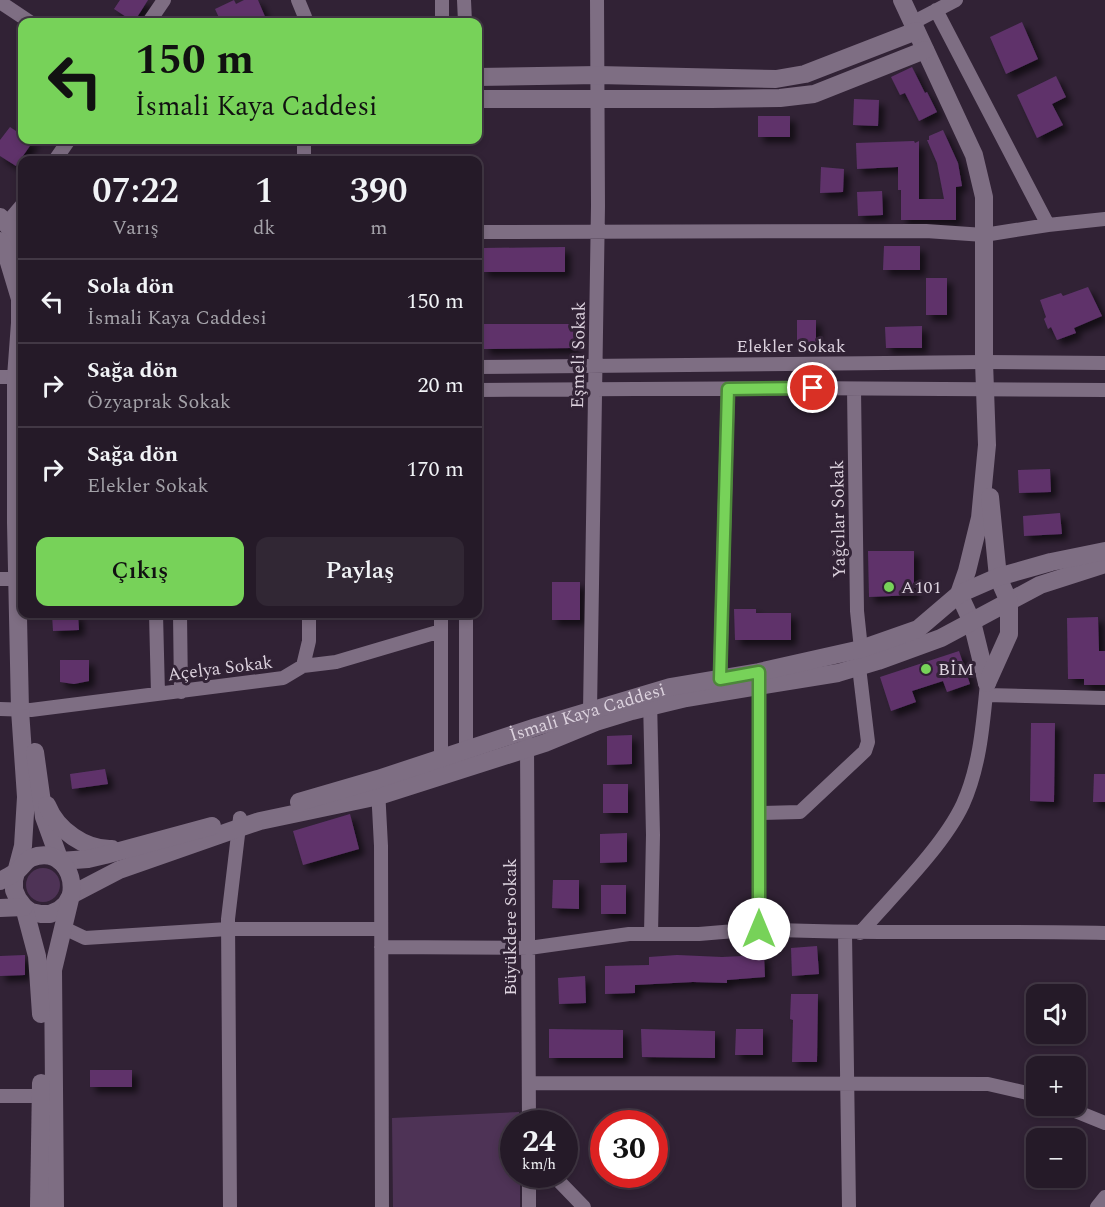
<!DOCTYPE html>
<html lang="tr">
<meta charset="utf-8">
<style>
body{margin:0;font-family:Spectral,serif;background:#312734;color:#f1f3f6;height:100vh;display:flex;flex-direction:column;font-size:22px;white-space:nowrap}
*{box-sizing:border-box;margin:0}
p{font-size:20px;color:#a3a1a8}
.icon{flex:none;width:33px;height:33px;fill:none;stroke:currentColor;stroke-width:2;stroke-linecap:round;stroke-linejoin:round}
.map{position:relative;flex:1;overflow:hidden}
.drawer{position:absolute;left:18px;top:156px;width:464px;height:462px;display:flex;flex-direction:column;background:#251a28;border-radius:12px;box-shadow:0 3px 9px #0003,0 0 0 2px #423845}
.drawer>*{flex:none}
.hud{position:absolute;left:18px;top:18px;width:464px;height:126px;border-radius:12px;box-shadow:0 3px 9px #0003,0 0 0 2px #423845;background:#77d259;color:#111;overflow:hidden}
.tools{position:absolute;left:1026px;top:984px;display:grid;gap:12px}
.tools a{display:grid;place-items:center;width:60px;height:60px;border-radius:12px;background:#251a28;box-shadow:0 3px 9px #0003,0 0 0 2px #423845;font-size:30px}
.speed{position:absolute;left:500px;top:1110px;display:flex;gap:12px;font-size:30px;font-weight:700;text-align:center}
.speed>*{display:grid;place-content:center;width:78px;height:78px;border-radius:50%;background:#251a28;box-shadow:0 3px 9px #0003,0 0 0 2px #423845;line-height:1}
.speed small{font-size:15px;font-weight:400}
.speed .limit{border:9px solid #d22;background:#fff;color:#111}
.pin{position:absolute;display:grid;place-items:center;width:51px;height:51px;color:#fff;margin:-26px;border:3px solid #fff;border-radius:50%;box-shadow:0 2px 6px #0007}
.me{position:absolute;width:66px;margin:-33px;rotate:0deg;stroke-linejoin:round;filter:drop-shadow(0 0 4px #0008)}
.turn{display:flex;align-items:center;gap:21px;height:126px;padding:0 18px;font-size:27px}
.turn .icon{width:78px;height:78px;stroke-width:2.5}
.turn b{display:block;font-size:42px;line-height:51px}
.eta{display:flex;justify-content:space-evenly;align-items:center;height:102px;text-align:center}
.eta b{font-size:36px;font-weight:600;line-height:42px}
.action{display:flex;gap:12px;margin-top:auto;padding:12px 18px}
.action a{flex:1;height:69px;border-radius:12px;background:#77d259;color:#111;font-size:24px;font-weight:600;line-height:69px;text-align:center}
.action a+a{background:#312734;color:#f1f3f6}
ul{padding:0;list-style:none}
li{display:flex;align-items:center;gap:18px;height:84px;padding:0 18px;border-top:2px solid #423845}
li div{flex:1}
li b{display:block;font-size:22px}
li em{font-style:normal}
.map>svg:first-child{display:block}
</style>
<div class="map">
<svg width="1105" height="1207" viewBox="0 0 1105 1207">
<defs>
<filter id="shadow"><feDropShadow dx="5.5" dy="5.5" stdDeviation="3" flood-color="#0009"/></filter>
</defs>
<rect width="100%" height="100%" fill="#312235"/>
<!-- green -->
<path fill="#4e3356" d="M26 885a17 17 0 1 1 34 0a17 17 0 1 1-34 0Z
M519,1112V1123L513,1124V1174L520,1175V1207H393L392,1118Z"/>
<!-- building -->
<path fill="#5e336b" filter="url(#shadow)" d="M120,0H148L134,22L114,9Z
M234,0L236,4L244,0H258L266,19L259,22H221L215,9Z
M1022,22L1038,59L1006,74L990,37Z
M912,67L925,93L927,92L937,112L919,121L905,93L900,95L891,77Z
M1056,76L1066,97L1052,104L1063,125L1037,138L1017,95Z
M854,99L879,100L878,126L853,125Z
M758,116H790V137H758Z
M10,127L22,135V140H34L16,166L0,156V140Z
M943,130L958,163L962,186L956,187V220H901V190H898V167L857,169L856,143L914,141L915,143L919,141V199H944L937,163L927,140H929V136Z
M821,167L844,169L843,192L820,193Z
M882,191L883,215L858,216L857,192Z
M884,246H920V270H883Z
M565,247V272H482V248Z
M926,278H947V315H926Z
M1088,287L1102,316L1074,328L1076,333L1057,340L1051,327L1048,329L1044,319L1046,317L1040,300L1061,293L1063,296Z
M797,320H816V345H797Z
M484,324H573L574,348L484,349Z
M922,326V348H886L885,327Z
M1050,469L1051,492L1019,493L1018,470Z
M1060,513L1062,534L1024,536L1023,516Z
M868,551H914V595L869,597Z
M552,582H580V620H552Z
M734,609H756V613H791V640H735Z
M52,614H78L79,630L53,631Z
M1098,617L1099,651H1105V685H1084V679H1068L1067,618Z
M959,651L970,684L947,692L943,681L912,691L916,702L891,711L880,677Z
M60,660H89V681L74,684L60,682Z
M1031,723H1055L1054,802L1030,801Z
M632,735V764L607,765V736Z
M105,769L108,784L72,789L70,774Z
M1094,774H1105V802H1093Z
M603,784H628V813H603Z
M350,814L359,849L303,865L293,831Z
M627,833V862L600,863V834Z
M553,880H579V909L552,908Z
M601,885H626V914H601Z
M817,946L819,974L792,976L791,948Z
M25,955V975L0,976V956Z
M677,955L722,957L764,955L765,977L727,980V983L693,982L635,985V993L605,994V966L649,965V957Z
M585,976L586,1003L559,1004L558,978Z
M791,994H818L817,1062H792L793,1020L790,1019Z
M549,1029L623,1030V1058H549Z
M641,1029L715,1031V1058L642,1057Z
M736,1029H763V1055H735Z
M90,1070H132V1087H90Z"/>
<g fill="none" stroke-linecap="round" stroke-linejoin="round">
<!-- street -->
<path stroke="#7e6e83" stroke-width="14" d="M298,0L305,17V22
M442,0V22
M464,0L465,22
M0,2L30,22
M936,10L1048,225
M149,22L164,0
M912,23L956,0
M55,160L69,140
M304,160V140
M6,224L22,205
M477,232L926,231L984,235L1048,225L1105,219
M477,367L984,362L1105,363
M0,377H22
M854,389L857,611L861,649
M477,390L792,388L1105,390
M0,579H17
M156,614L158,694
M180,614L181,692
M441,614V758
M303,666L309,641V614
M759,678V929C874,935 990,930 1105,933
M720,679L728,389
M986,695L1105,698
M650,699L653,835L651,934
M0,709L31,710L283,678L303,666L336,662L441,631
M590,711L598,206L597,0
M527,742L529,1124
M466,750V614
M378,789L381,846L382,1207
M759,813L800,812L865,751L868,742L859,667
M64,928L85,938L228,929H381
M845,933L849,1207
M860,933C892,896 943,847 963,804C980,766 983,724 987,683
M381,947L529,948L629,934H699L759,929
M529,1083L988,1084L1036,1095
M0,1096H41
M1063,1106L1105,1123
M529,1174V1207
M552,1174L584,1207
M230,1207L228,919L240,818
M1097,1207L1105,1197"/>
<!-- secondary -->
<g stroke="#7e6e83" stroke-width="18">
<path d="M902,0L974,155L984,197V362L987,445L980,518L967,571L959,594L972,622L987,683"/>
<path d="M477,77L598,75L776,79L805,74L916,31"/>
<path d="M477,99H712L780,98L814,94L925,50"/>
<path d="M0,217L15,234L22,270"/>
<path d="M0,241L8,259L20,299V323L16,377V523L20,710L26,797L23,846L14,880V890L18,899L24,907L31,912L41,914H50L59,910L66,904L71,895L119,870L239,828L260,821L379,796L545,743L596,722L632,711L686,698L838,673L878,661L941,638L1040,585L1105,564"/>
<path d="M987,683L1009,634V602L998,577L990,497"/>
<path d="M35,752L44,817L60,861"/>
<path id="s1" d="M299,802L378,779L536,727L670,687L759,672L861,649L918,629L959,594L998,577L1051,562L1105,551"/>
<path d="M47,805C57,830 85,850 112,849"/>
<path d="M60,861L88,859L105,855L212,826"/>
<path d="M0,881C5,878 12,875 17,871C22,867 25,861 31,858C58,847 75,871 71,895L53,970L55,1207"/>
<path d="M24,907L37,956L41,1014"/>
<path d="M0,908L24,907"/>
<path d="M39,1207L41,1083"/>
</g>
</g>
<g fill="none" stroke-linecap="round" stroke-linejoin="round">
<defs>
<path id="route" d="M759,929V672L720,679L728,389L813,388"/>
</defs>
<!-- route casing -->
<use href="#route" stroke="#4d883a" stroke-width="15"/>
<!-- route -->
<use href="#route" stroke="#77d259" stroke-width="10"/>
</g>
<!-- markers -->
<g fill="#77d259" stroke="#312235" stroke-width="2">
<circle cx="889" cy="587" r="6"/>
<circle cx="926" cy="669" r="6"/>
</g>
<g text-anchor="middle" stroke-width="6" stroke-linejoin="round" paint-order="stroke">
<!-- street labels -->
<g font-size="18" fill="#dcd2de" stroke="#312235">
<text x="791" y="352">Elekler Sokak</text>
<text transform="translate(578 355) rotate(-89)" y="6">Eşmeli Sokak</text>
<text transform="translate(838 519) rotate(-91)" y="6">Yağcılar Sokak</text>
<text transform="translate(220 668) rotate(-7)" y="6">Açelya Sokak</text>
<text dy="6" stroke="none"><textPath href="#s1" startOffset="302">İsmali Kaya Caddesi</textPath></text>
<text transform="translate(510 927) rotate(-90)" y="6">Büyükdere Sokak</text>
</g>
<!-- poi labels -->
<g font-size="18" fill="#dcd2de" stroke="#312235" text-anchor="start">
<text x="901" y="593">A101</text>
<text x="938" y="675">BİM</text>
</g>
</g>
</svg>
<div class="tools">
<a><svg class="icon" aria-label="sound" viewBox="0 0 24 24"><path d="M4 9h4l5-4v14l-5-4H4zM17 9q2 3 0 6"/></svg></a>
<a>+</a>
<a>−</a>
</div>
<div class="speed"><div>24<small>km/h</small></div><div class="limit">30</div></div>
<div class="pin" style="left:813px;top:388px;background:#d93025"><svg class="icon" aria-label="arrive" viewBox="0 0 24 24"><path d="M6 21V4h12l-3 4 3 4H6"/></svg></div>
<svg class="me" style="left:759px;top:929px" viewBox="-20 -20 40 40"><circle r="19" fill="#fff"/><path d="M0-13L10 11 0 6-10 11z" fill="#77d259"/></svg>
<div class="hud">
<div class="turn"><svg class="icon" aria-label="left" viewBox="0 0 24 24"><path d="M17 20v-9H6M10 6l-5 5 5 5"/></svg><div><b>150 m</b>İsmali Kaya Caddesi</div></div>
</div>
<section class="drawer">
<div class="eta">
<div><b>07:22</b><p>Varış</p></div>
<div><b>1</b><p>dk</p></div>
<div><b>390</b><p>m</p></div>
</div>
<ul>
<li><svg class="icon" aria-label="left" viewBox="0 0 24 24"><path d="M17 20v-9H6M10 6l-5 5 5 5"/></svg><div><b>Sola dön</b><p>İsmali Kaya Caddesi</p></div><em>150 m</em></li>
<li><svg class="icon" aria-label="right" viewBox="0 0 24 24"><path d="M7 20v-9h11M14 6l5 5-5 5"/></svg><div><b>Sağa dön</b><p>Özyaprak Sokak</p></div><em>20 m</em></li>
<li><svg class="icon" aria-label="right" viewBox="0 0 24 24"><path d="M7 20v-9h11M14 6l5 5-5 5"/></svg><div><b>Sağa dön</b><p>Elekler Sokak</p></div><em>170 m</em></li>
</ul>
<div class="action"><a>Çıkış</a><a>Paylaş</a></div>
</section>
</div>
